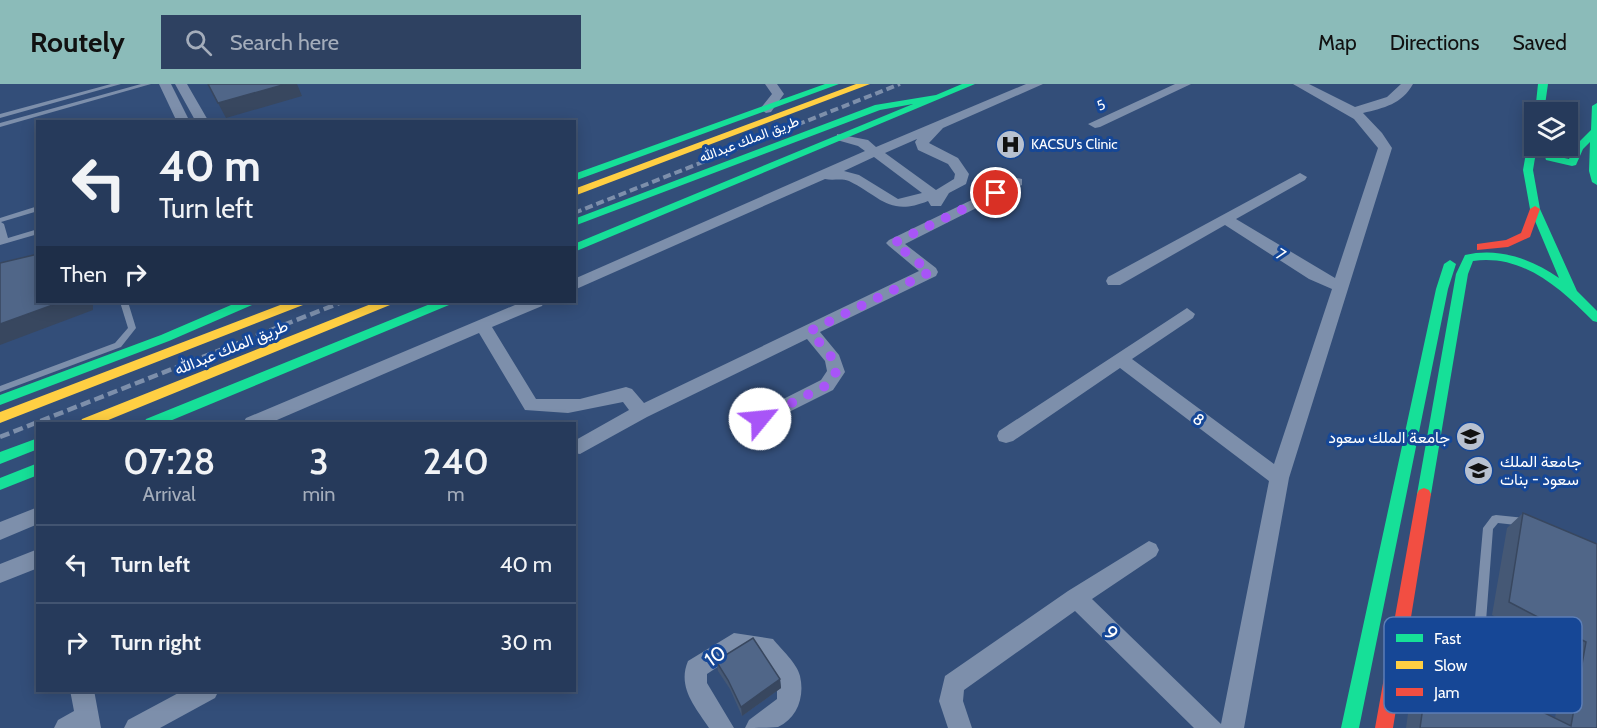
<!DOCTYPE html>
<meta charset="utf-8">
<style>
body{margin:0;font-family:Cabin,Vazirmatn,sans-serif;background:#2e4161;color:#f1f3f6;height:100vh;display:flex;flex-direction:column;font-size:22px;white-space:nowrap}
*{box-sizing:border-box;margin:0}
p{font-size:20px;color:#a4adbb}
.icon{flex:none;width:33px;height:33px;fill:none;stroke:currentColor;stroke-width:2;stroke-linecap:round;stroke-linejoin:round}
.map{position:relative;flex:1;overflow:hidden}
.side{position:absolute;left:36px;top:338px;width:540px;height:270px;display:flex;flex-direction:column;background:#263a5b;border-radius:0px;box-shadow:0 3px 15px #0003,0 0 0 2px #425471}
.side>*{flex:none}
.hud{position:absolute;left:36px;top:36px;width:540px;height:183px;border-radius:0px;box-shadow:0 3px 15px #0003,0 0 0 2px #425471;background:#263a5b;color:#f1f3f6;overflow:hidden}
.tools{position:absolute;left:1524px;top:18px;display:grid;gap:12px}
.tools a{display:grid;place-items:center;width:54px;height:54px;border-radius:0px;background:#263a5b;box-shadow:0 3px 15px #0003,0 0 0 2px #425471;font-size:30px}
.pin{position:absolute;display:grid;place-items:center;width:51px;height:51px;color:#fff;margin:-26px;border:3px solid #fff;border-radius:50%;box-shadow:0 2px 6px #0007}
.me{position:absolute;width:66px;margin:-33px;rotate:62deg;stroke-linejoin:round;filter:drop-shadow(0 0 4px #0008)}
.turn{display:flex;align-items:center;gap:21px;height:126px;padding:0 24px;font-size:27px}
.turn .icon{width:78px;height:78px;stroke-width:2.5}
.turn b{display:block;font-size:42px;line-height:51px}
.then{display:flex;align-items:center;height:57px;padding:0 24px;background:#0003;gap:12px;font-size:22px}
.eta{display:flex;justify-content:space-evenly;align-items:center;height:102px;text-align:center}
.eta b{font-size:36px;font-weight:600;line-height:42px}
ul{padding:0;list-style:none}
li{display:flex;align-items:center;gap:18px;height:78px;padding:0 24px;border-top:2px solid #425471}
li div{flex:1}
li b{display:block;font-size:22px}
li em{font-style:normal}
header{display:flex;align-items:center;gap:36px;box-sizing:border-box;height:84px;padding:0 30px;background:#8bbbb9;color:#111}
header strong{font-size:28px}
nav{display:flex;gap:33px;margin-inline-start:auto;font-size:21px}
.search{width:420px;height:54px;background:#2e4161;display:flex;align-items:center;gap:15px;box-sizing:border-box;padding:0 21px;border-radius:0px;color:#a4adbb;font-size:22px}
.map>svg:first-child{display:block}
</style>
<header>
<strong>Routely</strong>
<div class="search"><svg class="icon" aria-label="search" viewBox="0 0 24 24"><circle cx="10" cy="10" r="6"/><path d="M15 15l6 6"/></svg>Search here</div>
<nav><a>Map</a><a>Directions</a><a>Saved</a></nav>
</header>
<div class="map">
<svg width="1597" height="644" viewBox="0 0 1597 644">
<rect width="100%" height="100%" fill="#334e79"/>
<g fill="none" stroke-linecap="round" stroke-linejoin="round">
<!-- lane -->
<path fill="#7d8fab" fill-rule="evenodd" d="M111,0H121L0,34V30Z
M141,0H151L0,43V39Z
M38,122V127L1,138L4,140L8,154L38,145V150L0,161V134Z
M120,218H128L136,244L121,263L0,308V302L115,259L128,244Z
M1496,431L1525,434L1529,435L1530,438L1529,441L1525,442L1498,439L1493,445L1482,590L1480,594L1476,595L1472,594L1470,590L1483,444L1492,432Z"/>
<!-- street -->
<path fill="#7d8fab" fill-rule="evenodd" d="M159,0H171L190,38H177Z
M175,0H187L209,38H196Z
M765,0H777L784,10L771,28L766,29L760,25L772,10Z
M1026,0H1043L943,44L929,59L958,74L969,90L966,100L949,109L941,122H931L928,117C889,133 880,112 849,97C841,94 833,97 825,95L574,206V195L865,67L858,62L837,56V50L868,56L876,63ZM917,55L915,58L918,66L948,80L955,90L954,95L936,106L885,69ZM874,73L922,109L898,115L859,91L844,87Z
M1175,0H1191L1100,43L1095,44L1088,40Z
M1293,0H1309L1355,23L1387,13L1401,0H1413C1402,20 1384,24 1363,29L1382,49L1392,64L1289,394L1244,644H1194L1075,527L964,606L963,617L972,644H948L939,617L945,592L1068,507L1149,457L1156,460L1159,466L1156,472L1092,515L1221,640L1269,397L1120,284L1013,357L1006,359L999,357L997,352L999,347L1187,224L1195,230L1193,234L1132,275L1274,380L1332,205L1309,195L1225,141L1120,201H1108L1106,197L1108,193L1300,89L1307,93L1305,96L1236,135L1335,194L1378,64L1354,35Z
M1017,94L1022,95V101L905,160L936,184L938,188L936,192L820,248L839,271L845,288L833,306L741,352L734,350L732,345L734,340L821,296L827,287L825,277L807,255L647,333L580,370L574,369V357L629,326L623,318L568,329L525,326L479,249L270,339H243L246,334L522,218H544L542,222L492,243L536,315H580L626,303L632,305L644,319L919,187L889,162L886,159L889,156Z
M38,423V440L0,456V438Z
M38,465V484L0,499V480Z
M734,549L773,555C781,565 797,579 800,592C805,613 797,634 778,643C770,644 754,644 745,644L749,636L777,615V596L759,572L737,570L707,590V599L734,644H709C695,623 677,603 688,577Z
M70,606H94L101,644H54L58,636L74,627Z
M184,606H219L215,614L160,644H124L128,636Z"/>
<!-- fast -->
<path fill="#16e098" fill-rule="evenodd" d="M825,0H839L574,97V90Z
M962,0H975L574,168V160L913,20L880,26L574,142V135L875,21L936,11Z
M1538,0H1548L1544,28H1535Z
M1597,19V101L1592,98L1589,87L1590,58L1583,65L1576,81L1572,82L1546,76L1542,62H1552L1555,72L1569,75L1575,62L1591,46L1592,22Z
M1534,49V62H1537L1533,86L1540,125L1577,207L1597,227V238L1593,237C1560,204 1523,170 1473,177L1468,190L1431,410L1429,414L1424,416L1419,414L1417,410L1456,190L1465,171C1499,163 1531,175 1559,194L1530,125L1523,86L1529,52Z
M1450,176L1456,180L1448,205L1359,644H1341L1436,205L1444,180Z
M238,218H254L252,221L169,257L0,321V311L161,251Z
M435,218H451L449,221L165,339H144L146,335Z
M38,354V365L0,380V368Z
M38,379V391L0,406V394Z"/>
<!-- slow -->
<path fill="#ffcf43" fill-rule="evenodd" d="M856,0H870L574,112V105Z
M288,218H305L303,221L0,339V328Z
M376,218H392L390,221L101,339H80L82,335Z"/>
<!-- jam -->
<path fill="#f24e42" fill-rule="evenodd" d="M1535,122L1540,125L1530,153L1508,163L1477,166V160L1506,156L1521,149L1530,125Z
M1424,404L1429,406L1431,410L1393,644H1375L1417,410L1419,406Z"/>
<!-- rail-far1 -->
<path stroke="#7d8fab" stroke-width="4" stroke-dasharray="8 4" stroke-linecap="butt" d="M574,129L900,0"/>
<!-- rail -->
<path stroke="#7d8fab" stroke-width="4.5" stroke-dasharray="10 4.5" stroke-linecap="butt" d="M0,353L342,218"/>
</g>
<!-- wall -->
<path fill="#455875" d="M1523,429L1597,460V644H1406L1414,585L1430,573L1555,634L1566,571L1492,531L1507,444Z
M716,577L780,595L781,604L742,632L730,605L718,587Z"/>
<!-- shaded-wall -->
<path fill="#38475f" d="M286,0H297L302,12L226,34L218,19Z
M61,218H93V226L0,261V240Z
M780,595L781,604L742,632L741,623Z"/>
<!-- building -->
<path fill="#506688" stroke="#38475f" stroke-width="1.5" d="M208,0H286L218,19Z
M38,170V218H61L0,240V179Z
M1523,429L1597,460V644H1420L1430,573L1571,642L1586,558L1509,518Z
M753,554L780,595L741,623L728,596L716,577Z"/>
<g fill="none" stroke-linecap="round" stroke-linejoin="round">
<!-- route -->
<path stroke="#a855f7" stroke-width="10" stroke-dasharray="0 18" d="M760,335L827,301L836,288L833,275L810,247L930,188L894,159L996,109"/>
</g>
<!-- icons -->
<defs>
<symbol id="hospital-disc" viewBox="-11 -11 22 22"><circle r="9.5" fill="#b8c1d0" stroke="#164796"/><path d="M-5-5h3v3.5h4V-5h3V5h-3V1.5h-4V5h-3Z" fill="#111"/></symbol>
<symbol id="university-disc" viewBox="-11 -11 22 22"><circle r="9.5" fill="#b8c1d0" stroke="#164796"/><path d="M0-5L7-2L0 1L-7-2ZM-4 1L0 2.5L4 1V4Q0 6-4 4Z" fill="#111"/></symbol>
</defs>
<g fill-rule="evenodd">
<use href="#hospital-disc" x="994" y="44" width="33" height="33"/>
<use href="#university-disc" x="1454" y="336" width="33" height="33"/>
<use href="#university-disc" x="1462" y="370" width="33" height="33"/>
</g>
<g text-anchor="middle" stroke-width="6" stroke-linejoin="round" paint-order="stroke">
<!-- far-street labels -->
<g font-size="14" fill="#fff" stroke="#164796">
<text transform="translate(1101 21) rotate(-24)" y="5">5</text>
<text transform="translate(749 55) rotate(-21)" y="5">طريق الملك عبدالله</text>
</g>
<!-- far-poi labels -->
<g font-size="14" fill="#fff" stroke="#164796" text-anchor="start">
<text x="1031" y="65">KACSU's Clinic</text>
</g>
<!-- street labels -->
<g font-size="16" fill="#fff" stroke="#164796">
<text transform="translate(1281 170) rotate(32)" y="6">7</text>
<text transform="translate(231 263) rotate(-22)" y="6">طريق الملك عبدالله</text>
<text transform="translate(1199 335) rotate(37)" y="6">8</text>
</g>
<!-- poi labels -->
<g font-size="16" fill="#fff" stroke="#164796" text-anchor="end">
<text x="1450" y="359">جامعة الملك سعود</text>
<text x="1500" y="383" text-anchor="start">جامعة الملك<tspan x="1500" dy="18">سعود - بنات</tspan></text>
</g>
<!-- near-street labels -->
<g font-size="20" fill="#fff" stroke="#164796">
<text transform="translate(1111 549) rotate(44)" y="7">9</text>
<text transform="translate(715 572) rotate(-35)" y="7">10</text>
</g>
</g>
<!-- legend -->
<rect x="1384" y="533" width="198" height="96" rx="9" fill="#164796" stroke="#5c7eb6" stroke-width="1.5"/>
<rect x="1396" y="550" width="27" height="8" fill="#16e098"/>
<rect x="1396" y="577" width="27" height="8" fill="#ffcf43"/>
<rect x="1396" y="604" width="27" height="8" fill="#f24e42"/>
<g font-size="16" fill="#fff">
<text x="1434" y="560">Fast</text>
<text x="1434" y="587">Slow</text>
<text x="1434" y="614">Jam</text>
</g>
</svg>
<div class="tools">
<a><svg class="icon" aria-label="layers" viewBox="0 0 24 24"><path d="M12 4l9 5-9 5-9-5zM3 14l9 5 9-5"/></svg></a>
</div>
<div class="pin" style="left:996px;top:109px;background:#d93025"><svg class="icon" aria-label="arrive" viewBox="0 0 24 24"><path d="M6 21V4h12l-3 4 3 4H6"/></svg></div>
<svg class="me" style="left:760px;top:335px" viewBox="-20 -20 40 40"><circle r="19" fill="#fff"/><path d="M0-13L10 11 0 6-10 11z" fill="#a855f7"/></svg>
<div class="hud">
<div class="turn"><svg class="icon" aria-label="left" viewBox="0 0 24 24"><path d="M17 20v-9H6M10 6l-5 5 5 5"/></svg><div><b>40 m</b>Turn left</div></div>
<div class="then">Then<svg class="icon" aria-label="right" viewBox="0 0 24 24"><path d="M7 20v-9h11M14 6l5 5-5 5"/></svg></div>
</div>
<section class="side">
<div class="eta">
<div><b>07:28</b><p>Arrival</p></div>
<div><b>3</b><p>min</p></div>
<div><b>240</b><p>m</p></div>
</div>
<ul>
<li><svg class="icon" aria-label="left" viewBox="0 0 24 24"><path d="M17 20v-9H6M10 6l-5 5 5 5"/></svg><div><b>Turn left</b></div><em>40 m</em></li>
<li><svg class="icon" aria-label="right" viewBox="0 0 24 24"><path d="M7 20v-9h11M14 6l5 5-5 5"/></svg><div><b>Turn right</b></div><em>30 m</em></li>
</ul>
</section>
</div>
